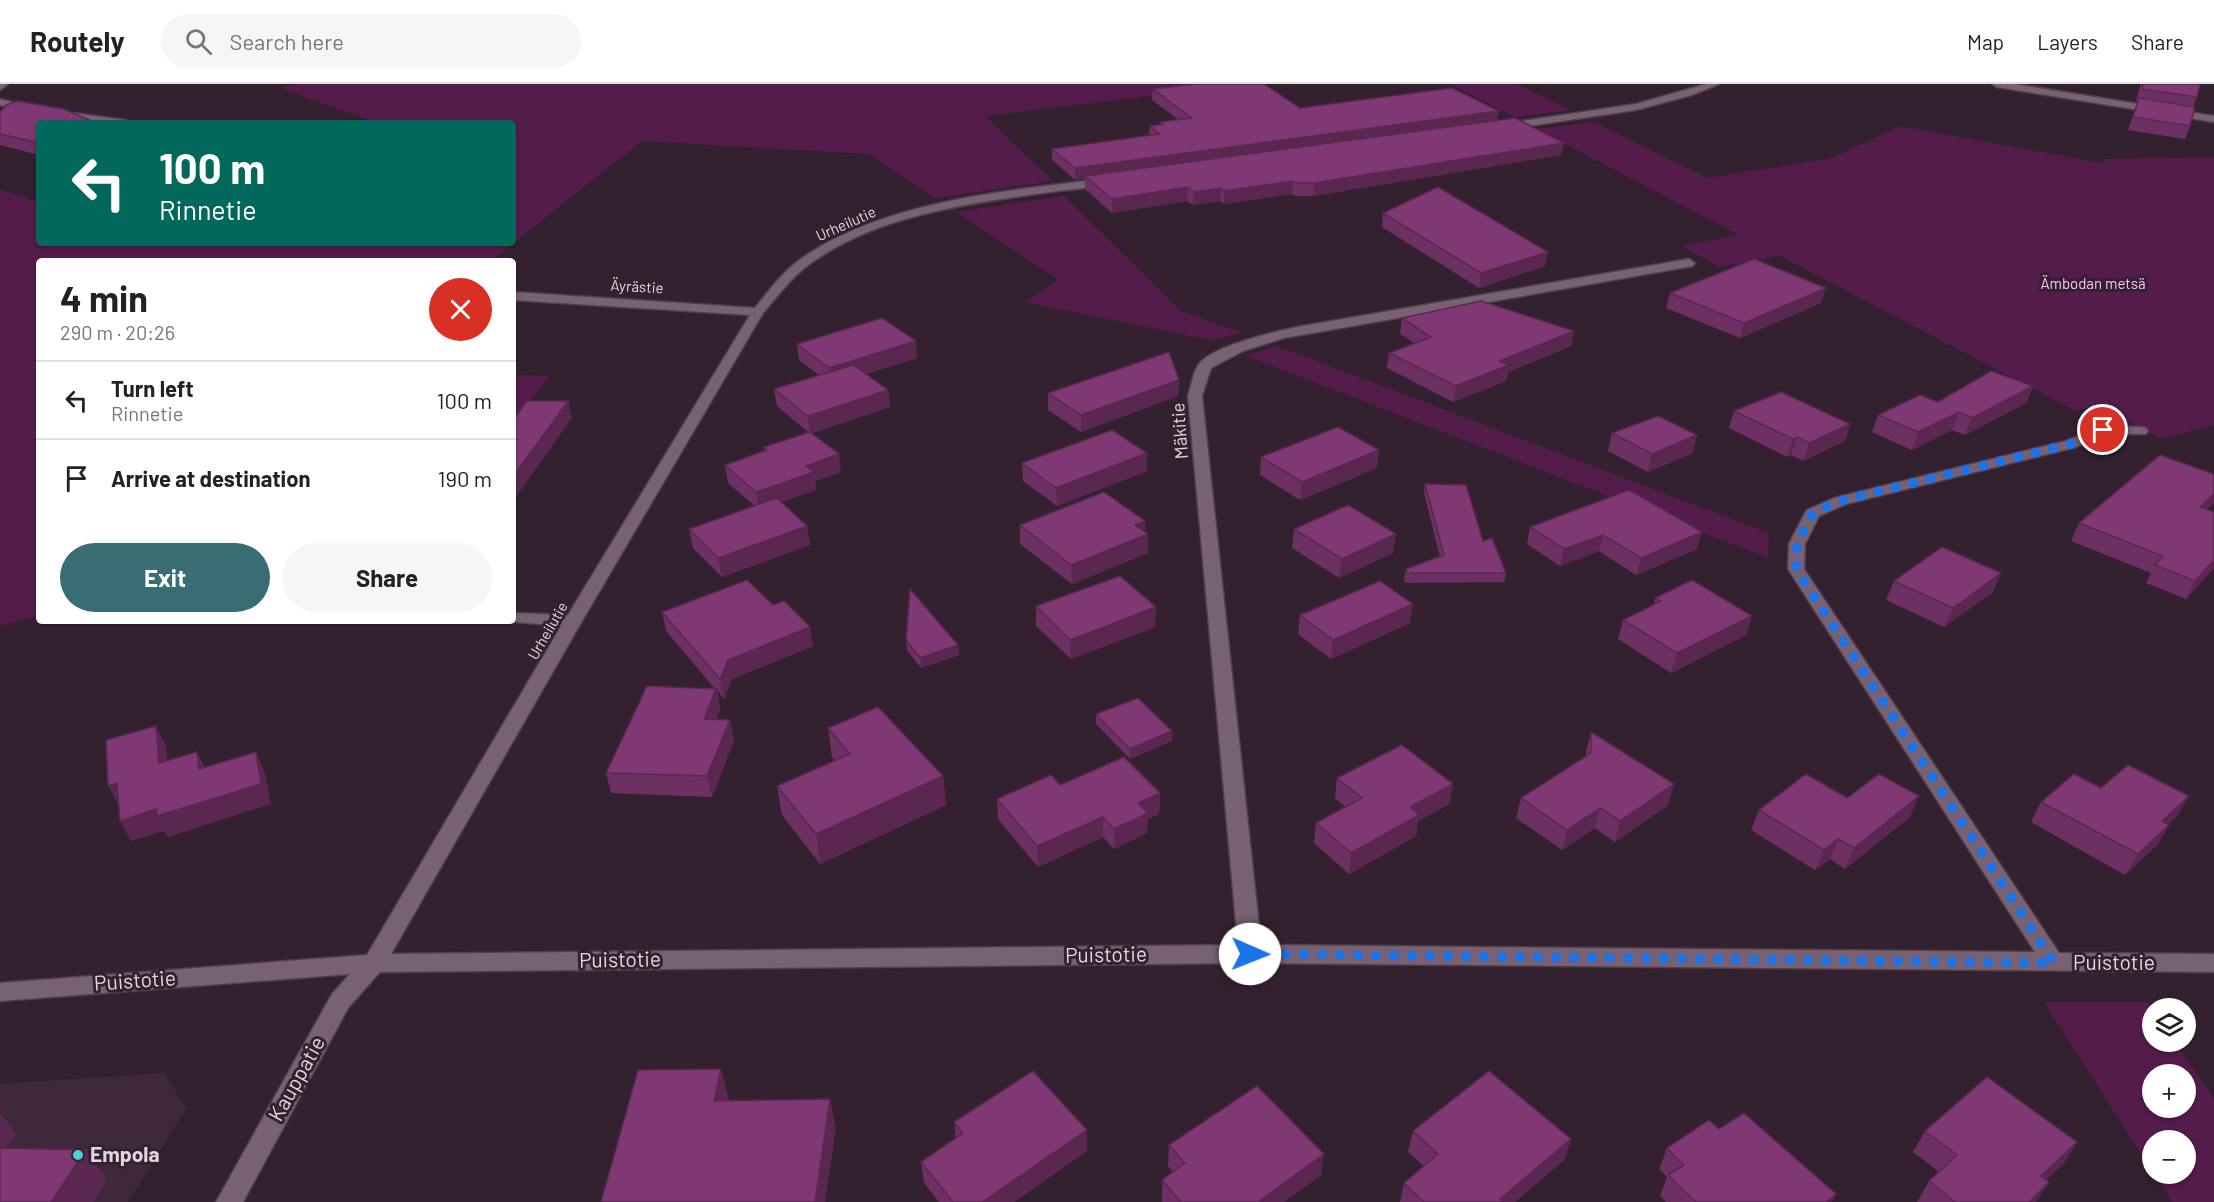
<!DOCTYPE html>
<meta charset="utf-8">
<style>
body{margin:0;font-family:Barlow,sans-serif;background:#f6f6f6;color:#222;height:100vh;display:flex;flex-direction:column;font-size:22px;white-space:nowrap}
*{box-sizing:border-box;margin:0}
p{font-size:20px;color:#767676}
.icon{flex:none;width:33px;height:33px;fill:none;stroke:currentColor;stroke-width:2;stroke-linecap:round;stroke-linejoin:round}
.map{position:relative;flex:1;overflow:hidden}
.side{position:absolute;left:36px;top:174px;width:480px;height:366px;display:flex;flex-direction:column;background:#fff;border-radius:6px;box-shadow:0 2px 4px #0004}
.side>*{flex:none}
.hud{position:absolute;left:36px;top:36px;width:480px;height:126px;border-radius:6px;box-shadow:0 2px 4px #0004;background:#00695c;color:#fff;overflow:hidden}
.fabs{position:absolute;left:2142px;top:914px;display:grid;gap:12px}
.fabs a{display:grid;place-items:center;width:54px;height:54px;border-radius:50%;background:#fff;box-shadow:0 2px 4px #0004;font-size:30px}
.pin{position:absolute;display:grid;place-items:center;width:51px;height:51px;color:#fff;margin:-26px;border:3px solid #fff;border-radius:50%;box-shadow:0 2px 6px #0007}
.me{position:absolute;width:66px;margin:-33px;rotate:91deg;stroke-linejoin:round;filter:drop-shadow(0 0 4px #0008)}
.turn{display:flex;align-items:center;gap:21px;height:126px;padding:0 24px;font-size:27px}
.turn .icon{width:78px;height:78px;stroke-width:2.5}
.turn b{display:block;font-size:42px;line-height:51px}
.round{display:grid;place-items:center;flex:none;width:63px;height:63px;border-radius:32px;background:#f6f6f6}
.head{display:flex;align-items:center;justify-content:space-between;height:102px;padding:0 24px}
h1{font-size:36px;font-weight:700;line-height:45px}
.action{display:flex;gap:12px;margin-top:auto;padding:12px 24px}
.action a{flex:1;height:69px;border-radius:36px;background:#386e73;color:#fff;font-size:24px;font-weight:700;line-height:69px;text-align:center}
.action a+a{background:#f6f6f6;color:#222}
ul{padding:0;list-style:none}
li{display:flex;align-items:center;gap:18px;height:78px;padding:0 24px;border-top:2px solid #e0e0e0}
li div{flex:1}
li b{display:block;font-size:22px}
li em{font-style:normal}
header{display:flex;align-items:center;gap:36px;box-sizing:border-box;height:84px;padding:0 30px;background:#fff;border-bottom:2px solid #e0e0e0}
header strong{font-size:28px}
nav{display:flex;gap:33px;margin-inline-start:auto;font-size:21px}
.search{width:420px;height:54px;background:#f6f6f6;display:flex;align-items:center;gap:15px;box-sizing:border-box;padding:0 21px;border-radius:33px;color:#767676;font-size:22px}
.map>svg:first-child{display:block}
</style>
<header>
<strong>Routely</strong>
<div class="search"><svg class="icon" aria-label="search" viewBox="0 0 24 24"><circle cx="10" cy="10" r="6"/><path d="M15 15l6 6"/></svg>Search here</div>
<nav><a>Map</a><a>Layers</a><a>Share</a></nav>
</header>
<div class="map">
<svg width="2214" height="1118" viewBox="0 0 2214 1118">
<rect width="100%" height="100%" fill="#342130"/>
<!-- built -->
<path fill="#40283b" d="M165,989L186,1025L128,1118H0V1000Z"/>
<!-- green -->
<path fill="#541c4b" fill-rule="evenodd" d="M293,0H1251L985,32L1053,97L935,114L868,70L642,57L491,177H39V531L0,542V105L39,119V159H513V39H376L281,4Z
M1450,0H1517L1570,26L1514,33Z
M1594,38L1708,94L1832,74L1900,42L2101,79L2104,75L2214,73V341L2161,355L2095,321L2076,327L1780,172L1720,183L1682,162L1739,151L1537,45Z
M1064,112L1181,227L1243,249L1210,256L1024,218L1059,196L956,128Z
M1277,262L1769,449L1768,474L1247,272Z
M513,291L550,292L513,338Z
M2044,918H2147L2152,926V957H2174L2214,1015V1118H2172L2154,1089H2186V1056H2152V1087ZM2152,990H2186V1023H2152Z"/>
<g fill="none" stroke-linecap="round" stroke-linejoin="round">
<defs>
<path id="minor" d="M0,0H8L0,6Z
M1706,0H1719L1692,11L1636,26L1502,46L1497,43L1502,40L1636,20Z
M1992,0H2014L2214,32V38L1997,3Z
M0,15L33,24L35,26L30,29L0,21Z
M57,27L126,36L131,39H104L54,32V28Z
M1109,94L1114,97L1113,99C1088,105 1061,106 1036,110C958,121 871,134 807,182C790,195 777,213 763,229L582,537L391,870L1238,861L1188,312C1191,303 1193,288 1199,280C1213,262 1274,248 1297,243L1689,175L1695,179L1693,182L1284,254L1243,267L1211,284L1202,312L1261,861L2035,868L1788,485L1789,460L1805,429L1807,426L1834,414L2066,357L2103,342L2141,343L2146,344L2148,347L2146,350H2105L2076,363L1846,420L1819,432L1805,460L1804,485L2059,869L2214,870V888L1250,879L380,888L348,924L243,1118H216L332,910L350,890L0,917V899L367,871L561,542L506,537H513V529L568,531L750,231L513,216V208L755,224C768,208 781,190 798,177C882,116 1009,107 1109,94Z"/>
</defs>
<!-- minor casing -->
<use href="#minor" stroke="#4f3f4c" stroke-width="3"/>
<!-- minor -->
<use href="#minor" fill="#776172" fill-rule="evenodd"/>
</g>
<!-- wall -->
<path fill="#6d3063" d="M2141,0H2200L2197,13L2193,23L2190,42L2185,55L2128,46L2138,17H2136Z
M1153,5L1300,24L1498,37L1564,59L1561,71L1313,112H1295L1292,110L1224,120L1220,117L1193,121L1187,117L1112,129L1085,105V94L1075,96L1052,76V65L1149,51L1150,42L1160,41V38L1179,36L1152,16Z
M0,28L39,39V71L0,61Z
M1383,129L1545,182L1479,204L1382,143Z
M1670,209L1821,219L1740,254L1666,224Z
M1402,234L1574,247L1571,262L1508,288L1506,297L1453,318L1387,284L1389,269L1414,259L1400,250Z
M797,260L917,274L866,290L888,306L890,323L812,349L841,388L815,397L816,406L781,418L807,442L810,461L722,493L693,464L689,445L755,422L728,399L725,381L765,367L764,363L808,348L777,322L774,305L819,291L799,276Z
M1179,296L1178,312L1081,348L1048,326V309Z
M2033,302L2026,319L1965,351L1952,346L1912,366L1872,348L1878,331L1938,318Z
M1734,327L1850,340L1845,357L1803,377L1791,371L1787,373L1729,344Z
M1612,349L1693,369L1648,388L1608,367Z
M1379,366L1377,384L1300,416L1260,391L1261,373Z
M1147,369V387L1057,422L1023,397L1022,379Z
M1425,400L1483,457L1506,489L1504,498L1405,499L1404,495L1406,485L1440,473L1424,409Z
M1629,406L1697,465L1636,491L1599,467L1560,482L1527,460L1530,443Z
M2207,425L2214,484L2186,515L2146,499L2151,489L2071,457L2079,439Z
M1020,441L1145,448L1148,450V469L1072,500L1020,460Z
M1294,445L1393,469L1339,494L1292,464Z
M2001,489L1993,508L1944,543L1886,516L1894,497Z
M1655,514L1752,532L1746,551L1671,589L1618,555L1623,536L1654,521Z
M773,521L810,543L813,562L732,595L724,615L717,606L720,624L716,636H730L734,656L712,713L611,709L606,689L715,605L666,547L662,528Z
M1036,522L1156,523L1155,543L1071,575L1036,542Z
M1300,531L1410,539L1331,575L1298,550Z
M906,556L958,561L959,571L921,584L907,566Z
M1096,630L1172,647V657L1130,675L1096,640Z
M828,644L943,692L946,721L820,780L782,731L777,702L835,676L832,673Z
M1591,648L1668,721L1615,758L1595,744L1562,766L1516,734L1521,714L1586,672V668Z
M1337,694L1453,700L1449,720L1418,737L1416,752L1349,790L1314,759L1316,739L1346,723L1335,714Z
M1060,701L1160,709L1159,730L1148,735L1147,749L1114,765L1103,753L1038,783L998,735L997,715Z
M2101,704L2189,712L2177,732L2168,740L2169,741L2157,761L2125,791L2031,738L2041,718Z
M1847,714L1910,733L1845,785L1830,775L1815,786L1751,746L1759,726Z
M954,1038L1087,1046V1067L1014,1118H939L924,1099L921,1078L956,1055Z
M1719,1045L1832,1118H1666L1660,1112L1667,1093L1659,1085L1667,1064Z
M1413,1047L1571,1055L1564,1076L1515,1118H1400L1404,1099L1424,1082L1408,1068Z
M1925,1047L2077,1058L2064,1079L2046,1096L2036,1118H1917L1929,1097L1939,1088L1913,1068Z
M1169,1061L1321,1091L1284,1118H1162V1096L1173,1088L1168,1082Z"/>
<!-- shaded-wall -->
<path fill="#592750" d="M1499,27L1497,38L1085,92V94L1075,96V84Z
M1564,59L1561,71L1313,112L1314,99Z
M1293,97L1292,110L1224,120V107Z
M1188,103L1187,117L1112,129V115Z
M1221,104L1220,117L1193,121L1194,108Z
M1548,168L1545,182L1479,204L1481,189Z
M1826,204L1821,219L1740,254L1744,239Z
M1574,247L1571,262L1508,288L1506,297L1453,318L1456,302L1499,277Z
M916,257L917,274L831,301L829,284Z
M1179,296L1178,312L1081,348V331Z
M2033,302L2026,319L1965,351L1972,334Z
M888,306L890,323L810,349L808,332Z
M568,317L572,334L513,417V393Z
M1959,328L1952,346L1912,366L1918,348Z
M1850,340L1845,357L1803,377L1809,359Z
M1697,351L1693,369L1648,388L1652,370Z
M1797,353L1791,371L1787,373L1793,355Z
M1379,366L1377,384L1300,416L1302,398Z
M1147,369V387L1057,422L1056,404Z
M839,370L841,388L815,397L816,406L759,426L756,408L806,382Z
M2214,410V419L2191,440L2200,423Z
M1145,437V452L1148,450V469L1072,500L1071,481L1135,441Z
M807,442L810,461L722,493L718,474Z
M1702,448L1697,465L1636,491L1641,474Z
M1396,450L1393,469L1339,494L1342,475Z
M1603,451L1599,467L1560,482L1564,465Z
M2214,476V484L2186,515L2195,497Z
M2001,489L1993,508L1944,543L1953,524Z
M1413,520L1410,539L1331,575L1333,556Z
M1156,523L1155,543L1071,575L1070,556Z
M1752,532L1746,551L1671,589L1677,569Z
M810,543L813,562L732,595L724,615L720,595L728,576Z
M958,561L959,571L921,584L920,574Z
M716,605L720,624L708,655L704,635Z
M730,636L734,656L712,713L707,692Z
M156,642L166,662L169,699L159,679Z
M1172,647V657L1130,675V665Z
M197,668L207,688L199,685Z
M256,668L265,689L271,720L168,753L164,747L131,757L120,737Z
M943,692L946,721L820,780L816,750Z
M117,699L119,722L108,702Z
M1453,700L1449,720L1418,737L1416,752L1349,790L1351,769L1410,723Z
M1674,700L1668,721L1615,758L1620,737Z
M1160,709L1159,730L1148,735L1147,749L1114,765V745L1138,719Z
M1919,712L1910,733L1845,785L1854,764Z
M2189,712L2177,732L2150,757L2162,737Z
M1600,724L1595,744L1562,766L1567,746Z
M1103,733V753L1038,783L1037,762Z
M2169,741L2157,761L2125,791L2138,770Z
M1838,755L1830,775L1815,786L1824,766Z
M721,985L729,1015L722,1047L714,1017Z
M830,1015L836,1045L825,1118H815Z
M0,1028L16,1050L0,1072Z
M1087,1046V1067L1014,1118H982Z
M1571,1055L1564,1076L1515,1118H1499L1500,1115Z
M2077,1058L2064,1079L2027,1113L2041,1092Z
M86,1066L107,1096L93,1118H51Z
M1324,1070L1321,1091L1284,1118H1258Z
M2049,1098L2036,1118H2029Z
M1836,1110L1832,1118H1826Z"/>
<!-- building -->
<path fill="#7f3873" stroke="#592750" stroke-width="1.5" d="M1196,0H1264L1300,24L1452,4L1499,27L1075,84L1052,65L1159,50L1150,42L1163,40L1160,38L1192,34L1153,5Z
M2143,0H2200L2197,13L2142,5Z
M2139,14L2195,23L2190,42L2133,33Z
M18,17L64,25L96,39H39V59L0,50V28L6,21Z
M1515,34L1564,59L1314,99H1296L1293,97L1224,107L1221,104L1194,108L1188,103L1112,115L1085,92Z
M1438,103L1548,168L1481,189L1383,129Z
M1754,175L1826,204L1744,239L1670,209Z
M1481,217L1574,247L1499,277L1509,281L1456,302L1389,269L1431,253L1402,234Z
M882,234L916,257L829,284L797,260Z
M1169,268L1179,296L1081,331L1048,309Z
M853,281L888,306L808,332L774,305Z
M1991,287L2033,302L1972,334L1959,328L1918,348L1878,331L1920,311L1938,318Z
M1781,308L1850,340L1809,359L1797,353L1793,355L1734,327Z
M527,317H568L513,393V336Z
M1658,332L1697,351L1652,370L1612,349Z
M1338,343L1379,366L1302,398L1261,373Z
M1112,346L1147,369L1056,404L1022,379Z
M810,348L839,370L806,382L814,388L756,408L725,381L767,366L764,363Z
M2160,371L2214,390V410L2200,423L2214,428V476L2195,497L2155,481L2163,472L2079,439Z
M1425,400L1466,401L1483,457L1492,454L1506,489H1407L1406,485L1444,471Z
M1629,406L1702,448L1641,474L1603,451L1564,465L1530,443Z
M1104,408L1145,437L1135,441L1148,450L1071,481L1020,441Z
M777,414L807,442L718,474L689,445Z
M1348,421L1396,450L1342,475L1294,445Z
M1942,463L2001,489L1953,524L1894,497Z
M1120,492L1156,523L1070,556L1036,522Z
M747,496L773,521L784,517L810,543L728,576L720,595L662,528Z
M1692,496L1752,532L1677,569L1623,536L1661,517L1655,514Z
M1380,497L1413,520L1333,556L1300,531Z
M910,505L958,561L920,574L906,556Z
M647,602L716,605L704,635L730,636L707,692L606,689Z
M1138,614L1172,647L1130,665L1096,630Z
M878,623L943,692L816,750L777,702L850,670L828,644Z
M156,642L159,679L197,668L199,685L256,668L261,700L157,732L156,725L120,737L117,699L108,702L106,656Z
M1591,648L1674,700L1620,737L1600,724L1567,746L1521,714L1591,669Z
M1402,661L1453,700L1410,723L1419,731L1351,769L1316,739L1362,714L1337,694Z
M1124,673L1160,709L1138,719L1148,729L1114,745L1103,733L1037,762L997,715L1051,691L1060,701Z
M2128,681L2189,712L2162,737L2169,741L2138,770L2041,718L2074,690L2101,704Z
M1806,690L1847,714L1879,690L1919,712L1854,764L1838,755L1824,766L1759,726Z
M721,985L714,1017L830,1015L815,1118H601L638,986Z
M1033,987L1087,1046L982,1118H953L921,1078L963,1049L954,1038Z
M1489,987L1571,1055L1500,1115L1504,1118H1424L1404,1099L1438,1070L1413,1047Z
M1987,993L2077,1058L2041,1092L2049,1098L2029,1118H1955L1929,1097L1957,1071L1925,1047Z
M1257,1002L1324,1070L1258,1118H1181L1162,1096L1185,1079L1169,1061Z
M1744,1029L1836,1110L1826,1118H1696L1668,1091L1684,1081L1667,1064L1709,1036L1719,1045Z
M0,1064L86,1066L51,1118H0Z"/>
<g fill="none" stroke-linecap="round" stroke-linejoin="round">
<!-- route -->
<path stroke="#1a73e8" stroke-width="10" stroke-dasharray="0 18" d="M1250,870L2054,879L1796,485L1797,460L1813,429L1840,417L2071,360L2103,346"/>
</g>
<!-- markers -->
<circle fill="#52ccd6" stroke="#342130" stroke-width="2" cx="78" cy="1071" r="6"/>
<g text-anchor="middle" stroke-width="6" stroke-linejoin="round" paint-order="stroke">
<!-- far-street labels -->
<g font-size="15" fill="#e3d6e0" stroke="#342130">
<text transform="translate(846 140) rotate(-24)" y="5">Urheilutie</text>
<text transform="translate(637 203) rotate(3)" y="5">Äyrästie</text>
<text transform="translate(548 547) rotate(-60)" y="5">Urheilutie</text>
</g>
<!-- far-park labels -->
<g font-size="15" fill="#fec1f0" stroke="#342130">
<text x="2093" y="205">Ämbodan metsä</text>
</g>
<!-- street labels -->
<g font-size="18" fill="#e3d6e0" stroke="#342130">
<text transform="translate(1180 347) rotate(-94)" y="6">Mäkitie</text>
</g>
<!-- near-street labels -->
<g font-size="21" fill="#e3d6e0" stroke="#342130">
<text transform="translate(1106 871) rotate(-1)" y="7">Puistotie</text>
<text transform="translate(620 876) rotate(-1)" y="7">Puistotie</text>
<text x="2114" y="886">Puistotie</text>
<text transform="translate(135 897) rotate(-4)" y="7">Puistotie</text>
<text transform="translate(297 995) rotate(-61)" y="7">Kauppatie</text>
</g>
<!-- near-poi labels -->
<g font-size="21" font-weight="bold" fill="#e3d6e0" stroke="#342130" text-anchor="start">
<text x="90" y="1078">Empola</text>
</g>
</g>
</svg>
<div class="fabs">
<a><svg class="icon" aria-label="layers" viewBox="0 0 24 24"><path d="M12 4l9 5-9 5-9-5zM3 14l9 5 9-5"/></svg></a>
<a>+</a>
<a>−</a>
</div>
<div class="pin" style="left:2103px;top:346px;background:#d93025"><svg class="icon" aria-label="arrive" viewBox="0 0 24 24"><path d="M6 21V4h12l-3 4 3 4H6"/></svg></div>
<svg class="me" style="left:1250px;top:870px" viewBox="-20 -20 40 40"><circle r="19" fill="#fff"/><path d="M0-13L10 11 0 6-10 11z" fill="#1a73e8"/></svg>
<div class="hud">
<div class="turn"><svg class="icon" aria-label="left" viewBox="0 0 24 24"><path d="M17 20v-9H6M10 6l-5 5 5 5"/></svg><div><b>100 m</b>Rinnetie</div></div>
</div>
<section class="side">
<div class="head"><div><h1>4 min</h1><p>290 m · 20:26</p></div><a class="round" style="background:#d93025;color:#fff"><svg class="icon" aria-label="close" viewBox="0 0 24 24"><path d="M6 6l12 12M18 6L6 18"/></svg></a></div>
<ul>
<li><svg class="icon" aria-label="left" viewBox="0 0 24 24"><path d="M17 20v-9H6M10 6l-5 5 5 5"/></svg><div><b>Turn left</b><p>Rinnetie</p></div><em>100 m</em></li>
<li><svg class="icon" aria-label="arrive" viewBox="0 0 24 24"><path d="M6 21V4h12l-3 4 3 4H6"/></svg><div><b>Arrive at destination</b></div><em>190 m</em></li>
</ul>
<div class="action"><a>Exit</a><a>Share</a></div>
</section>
</div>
